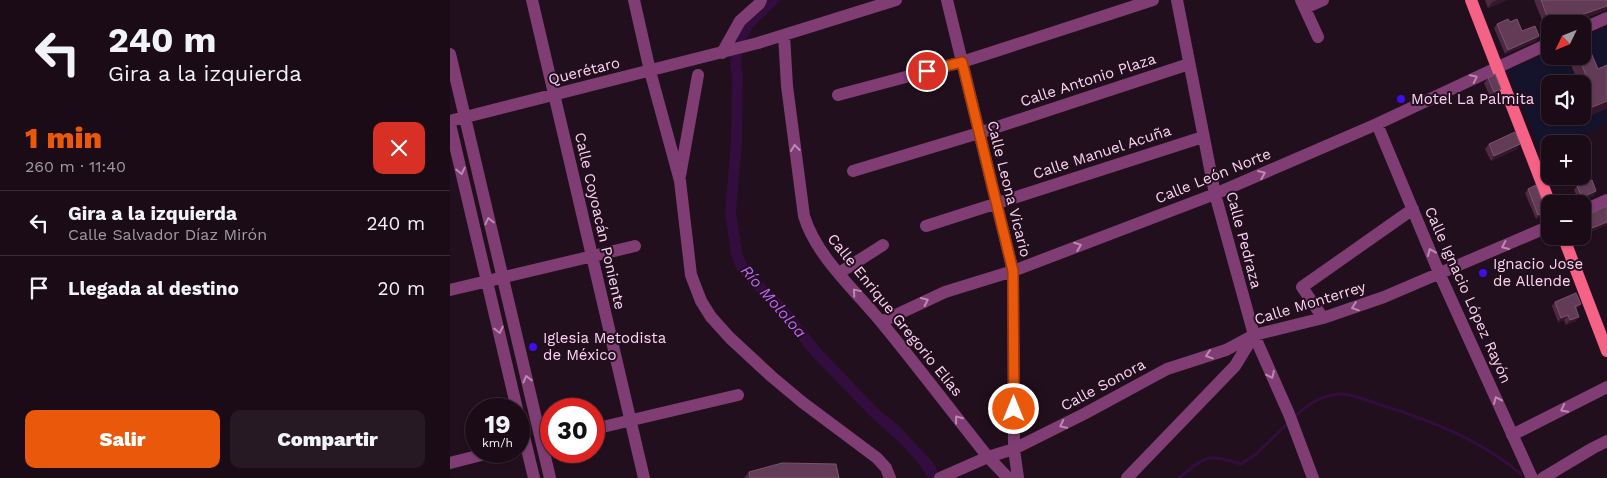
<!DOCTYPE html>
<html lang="es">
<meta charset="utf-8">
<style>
body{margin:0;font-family:"Work Sans",sans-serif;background:#271923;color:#f1f3f6;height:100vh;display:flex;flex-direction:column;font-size:19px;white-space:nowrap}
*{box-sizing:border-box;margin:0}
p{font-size:16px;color:#9f9ba1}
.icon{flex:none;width:28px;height:28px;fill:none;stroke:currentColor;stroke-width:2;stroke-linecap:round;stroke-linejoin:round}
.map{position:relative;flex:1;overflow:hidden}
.drawer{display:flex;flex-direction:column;background:#1a0b16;width:450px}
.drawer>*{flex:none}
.banner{background:#1a0b16;color:#f1f3f6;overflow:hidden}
.needle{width:32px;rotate:227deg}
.fabs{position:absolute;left:1091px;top:15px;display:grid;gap:10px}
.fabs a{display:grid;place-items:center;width:50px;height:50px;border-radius:10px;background:#1a0b16;box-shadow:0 1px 4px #0004,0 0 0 1px #382b35;font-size:25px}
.speed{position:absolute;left:15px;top:398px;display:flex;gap:10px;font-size:25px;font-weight:700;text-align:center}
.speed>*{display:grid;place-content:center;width:65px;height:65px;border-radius:50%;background:#1a0b16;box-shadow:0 1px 4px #0004,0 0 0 1px #382b35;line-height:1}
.speed small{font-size:12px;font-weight:400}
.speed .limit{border:8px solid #d22;background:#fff;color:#111}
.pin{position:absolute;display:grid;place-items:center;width:42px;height:42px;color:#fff;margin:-21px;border:2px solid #fff;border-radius:50%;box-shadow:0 1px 5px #0007}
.me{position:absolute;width:55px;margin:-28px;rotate:0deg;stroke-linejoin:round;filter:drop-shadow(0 0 4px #0008)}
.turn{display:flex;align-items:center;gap:18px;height:105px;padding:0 25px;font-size:22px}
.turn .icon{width:65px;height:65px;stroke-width:2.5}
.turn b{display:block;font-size:35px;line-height:42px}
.round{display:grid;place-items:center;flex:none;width:52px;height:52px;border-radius:10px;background:#271923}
.summary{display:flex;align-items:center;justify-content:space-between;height:85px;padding:0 25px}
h1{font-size:30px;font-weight:800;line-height:38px;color:#ea580c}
.action{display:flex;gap:10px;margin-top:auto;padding:10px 25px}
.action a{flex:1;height:58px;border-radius:10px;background:#ea580c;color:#fff;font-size:20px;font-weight:800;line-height:58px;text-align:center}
.action a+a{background:#271923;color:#f1f3f6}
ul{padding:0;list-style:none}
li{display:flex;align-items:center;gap:15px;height:65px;padding:0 25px;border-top:1px solid #382b35}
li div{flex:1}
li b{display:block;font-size:19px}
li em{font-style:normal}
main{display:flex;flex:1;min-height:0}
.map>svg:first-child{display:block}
</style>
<main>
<section class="drawer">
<div class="banner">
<div class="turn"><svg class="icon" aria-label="left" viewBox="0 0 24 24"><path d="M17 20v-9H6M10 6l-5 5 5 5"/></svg><div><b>240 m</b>Gira a la izquierda</div></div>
</div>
<div class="summary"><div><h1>1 min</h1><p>260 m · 11:40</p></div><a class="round" style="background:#d93025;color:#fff"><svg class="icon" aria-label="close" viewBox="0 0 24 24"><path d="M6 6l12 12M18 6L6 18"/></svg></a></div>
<ul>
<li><svg class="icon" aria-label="left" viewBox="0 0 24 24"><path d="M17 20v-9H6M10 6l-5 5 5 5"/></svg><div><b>Gira a la izquierda</b><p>Calle Salvador Díaz Mirón</p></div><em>240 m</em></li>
<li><svg class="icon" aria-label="arrive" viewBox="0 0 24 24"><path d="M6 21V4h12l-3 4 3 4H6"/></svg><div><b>Llegada al destino</b></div><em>20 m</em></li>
</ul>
<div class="action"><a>Salir</a><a>Compartir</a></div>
</section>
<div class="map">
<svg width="1157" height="478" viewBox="0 0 1157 478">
<rect width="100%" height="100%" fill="#220f1d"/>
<!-- green -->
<path fill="#15132c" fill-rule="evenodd" d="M1157,27V124L1115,144H1100V150L1092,154L1058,70L1100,52V56H1132L1133,37ZM1100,84H1132V116H1100Z"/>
<!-- water -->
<path fill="#320d3e" d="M314,0H331L304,26L297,37L293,50L291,63L293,76L292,143L286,212L292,252L297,264L305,275L335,304L370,348L428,409L449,426L478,457L486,467L489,478H478L469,464L451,444L420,416L361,355L326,311L297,282L287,270L281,255L275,212L281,142L282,77L280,63L282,47L287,32Z"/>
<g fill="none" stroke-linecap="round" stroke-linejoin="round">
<!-- stream -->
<path stroke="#320d3e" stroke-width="3" d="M845,417C856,405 871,396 888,394C901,393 916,400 928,404C980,420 1029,439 1071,474
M729,478C756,456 757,453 791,464L805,455L838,423"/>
<!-- minor -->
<path stroke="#7f3d74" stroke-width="12" d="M82,0L194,478
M184,0L200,71L230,181L241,275L251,301L261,317L280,338L321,376L352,402L427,458L436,468L440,478
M497,0L563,271L564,449L568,478
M727,0L765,194L804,335L839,414L863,478
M851,0L868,37
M855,8L873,0
M1132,29L1157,18
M334,35L337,86L354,216C366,256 405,290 432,323C468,367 503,413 538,457L558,478
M272,53L290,21L309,4L311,0
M0,54L100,478
M388,95L512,62L703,0
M0,121L308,43L446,0
M0,124L67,409
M927,124L990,275L1082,478
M403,171L529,133L739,64
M230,176L248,75
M1132,211L1157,200
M476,226L753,137
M389,273L433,245
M0,290L185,246
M873,318L852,287L963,209
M431,322L495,292L563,271L765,194L927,124L1100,43
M69,416L84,478
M144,429L288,395
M1062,435L1157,387
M0,463L47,451
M490,478L538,457L564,449L634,414L717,369L776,350L804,335L873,318L934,297L1100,226
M677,478L785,366L804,335
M1093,478L1143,448L1157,441"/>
<!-- major -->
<path stroke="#f66186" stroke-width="12" d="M1021,0L1100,204
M1113,236L1157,351"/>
</g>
<!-- wall -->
<path fill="#4f2943" d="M1035,0H1057L1038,8Z
M1084,0H1157L1128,21L1126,24H1100V34L1098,35Z
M1060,22L1072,31L1089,36L1086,41L1055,54L1044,28L1047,24Z
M1117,56H1132L1148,69L1157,65V108L1134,118L1132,115V84H1124L1127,79Z
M1038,78L1047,94L1040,97L1034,83Z
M1039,144H1070L1067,149L1041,161L1035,149Z
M1100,147V167L1094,153L1097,148Z
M1104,176H1125L1122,181L1108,186Z
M1127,186L1146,191L1144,195L1129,201L1124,190Z
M1078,189L1093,216L1086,219L1075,193Z
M1105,302L1131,304L1126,309V321L1116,325L1114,320L1108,322L1102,306Z
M299,472L389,478H294Z"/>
<!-- shaded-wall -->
<path fill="#35172c" d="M1047,0H1057L1038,8L1042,2Z
M1157,6V10L1128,21L1126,24H1116L1131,15Z
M1089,36L1086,41L1055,54L1058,50Z
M1051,89L1047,94L1040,97L1044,92Z
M1157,101V108L1134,118L1140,108Z
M1070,144L1067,149L1041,161L1044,156Z
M1125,176L1122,181L1108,186L1111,182Z
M1146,191L1144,195L1129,201L1132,197Z
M1096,212L1093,216L1086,219L1088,215Z
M1157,222V225L1132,236V232Z
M1118,315L1114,320L1108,322L1111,318Z
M1129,317L1126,321L1116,325L1120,320Z"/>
<!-- building -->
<path fill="#623b56" stroke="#7a536f" d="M1091,0H1157V6L1131,15L1130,18L1116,24H1100Z
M1058,19L1060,22L1067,19L1072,31L1085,26L1089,36L1058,50L1047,24Z
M1136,41L1148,69L1157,65V101L1140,108L1132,91V84H1129L1127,79L1136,75L1128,56H1132V43Z
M1045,74L1051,89L1044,92L1038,78Z
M1065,132L1070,144L1044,156L1039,144Z
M1100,147V155L1097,148Z
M1109,176H1125L1111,182Z
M1142,180L1146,191L1132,197L1127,186Z
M1086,185L1096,212L1088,215L1078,189Z
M1157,206V222L1132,232V214H1139Z
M1126,293L1131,304L1125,306L1129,317L1120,320L1118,315L1111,318L1105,302Z
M332,463L386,464L389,478H300L299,472Z"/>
<!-- one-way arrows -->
<defs><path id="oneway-chevron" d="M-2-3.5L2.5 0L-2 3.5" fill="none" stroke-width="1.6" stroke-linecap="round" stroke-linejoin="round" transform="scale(1.25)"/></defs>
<g stroke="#be88b4">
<use href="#oneway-chevron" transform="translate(1024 78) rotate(-26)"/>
<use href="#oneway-chevron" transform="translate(345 148) rotate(-97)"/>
<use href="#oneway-chevron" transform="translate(11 171) rotate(77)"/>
<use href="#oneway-chevron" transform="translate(812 174) rotate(-23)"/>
<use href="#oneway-chevron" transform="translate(39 221) rotate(-103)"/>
<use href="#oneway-chevron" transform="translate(628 246) rotate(-21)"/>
<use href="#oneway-chevron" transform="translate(1055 246) rotate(156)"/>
<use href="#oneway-chevron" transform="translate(981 252) rotate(-113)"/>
<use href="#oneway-chevron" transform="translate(406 292) rotate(-130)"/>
<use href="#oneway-chevron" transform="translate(475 301) rotate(-25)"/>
<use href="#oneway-chevron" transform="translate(905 307) rotate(161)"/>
<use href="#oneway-chevron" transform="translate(49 330) rotate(77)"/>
<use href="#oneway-chevron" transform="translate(759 355) rotate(162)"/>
<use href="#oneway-chevron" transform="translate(821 375) rotate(65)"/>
<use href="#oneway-chevron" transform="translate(77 379) rotate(-104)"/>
<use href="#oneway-chevron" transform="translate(1047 400) rotate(-114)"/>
<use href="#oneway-chevron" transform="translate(1114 409) rotate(153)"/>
<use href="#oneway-chevron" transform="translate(508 419) rotate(-128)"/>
<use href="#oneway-chevron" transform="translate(613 425) rotate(154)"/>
</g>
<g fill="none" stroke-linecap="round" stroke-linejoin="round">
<defs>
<path id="route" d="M477,71L512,62L563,271L564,409"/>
</defs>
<!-- route casing -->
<use href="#route" stroke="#983908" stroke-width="12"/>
<!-- route -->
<use href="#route" stroke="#ea580c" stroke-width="9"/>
</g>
<!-- markers -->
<g fill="#400eee" stroke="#220f1d" stroke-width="2">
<circle cx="951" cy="99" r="5"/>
<circle cx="1033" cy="273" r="5"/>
<circle cx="83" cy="347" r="5"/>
</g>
<g text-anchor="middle" stroke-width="4" stroke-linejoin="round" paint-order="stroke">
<!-- street labels -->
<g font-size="15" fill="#fcd3f3" stroke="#220f1d">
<text transform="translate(134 71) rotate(-14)" y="5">Querétaro</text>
<text transform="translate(638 80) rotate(-18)" y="5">Calle Antonio Plaza</text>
<text transform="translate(652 152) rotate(-18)" y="5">Calle Manuel Acuña</text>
<text transform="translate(763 176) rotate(-22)" y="5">Calle León Norte</text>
<text transform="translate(559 189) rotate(76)" y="5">Calle Leona Vicario</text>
<text transform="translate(150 221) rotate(77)" y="5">Calle Coyoacán Poniente</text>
<text transform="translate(794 240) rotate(75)" y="5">Calle Pedraza</text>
<text transform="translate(1018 295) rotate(66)" y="5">Calle Ignacio López Rayón</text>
<text transform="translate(860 303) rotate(-17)" y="5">Calle Monterrey</text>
<text transform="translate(445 315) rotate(51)" y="5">Calle Enrique Gregorio Elías</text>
<text transform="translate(653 385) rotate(-28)" y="5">Calle Sonora</text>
</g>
<!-- poi labels -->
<g font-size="15" fill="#fcd3f3" stroke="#220f1d" text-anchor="start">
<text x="961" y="104">Motel La Palmita</text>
<text x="1043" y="269">Ignacio Jose<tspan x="1043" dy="17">de Allende</tspan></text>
<text x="93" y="343">Iglesia Metodista<tspan x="93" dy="17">de México</tspan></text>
</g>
<!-- water labels -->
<g font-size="16" font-style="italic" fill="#bb68f6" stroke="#220f1d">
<text transform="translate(324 301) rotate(49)" y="6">Río Mololoa</text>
</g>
</g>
</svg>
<div class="fabs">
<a><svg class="needle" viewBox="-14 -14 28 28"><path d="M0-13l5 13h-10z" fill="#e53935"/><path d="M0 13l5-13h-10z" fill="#9f9ba1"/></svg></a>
<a><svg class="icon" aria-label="sound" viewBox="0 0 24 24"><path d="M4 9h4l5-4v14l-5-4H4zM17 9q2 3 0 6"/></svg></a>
<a>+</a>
<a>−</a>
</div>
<div class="speed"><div>19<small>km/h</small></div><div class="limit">30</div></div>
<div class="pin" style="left:477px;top:71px;background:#d93025"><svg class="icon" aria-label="arrive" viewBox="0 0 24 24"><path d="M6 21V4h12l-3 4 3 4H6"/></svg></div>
<svg class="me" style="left:564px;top:409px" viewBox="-20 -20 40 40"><circle r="17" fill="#ea580c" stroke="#fff" stroke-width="3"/><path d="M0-11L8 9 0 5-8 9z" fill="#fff"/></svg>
</div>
</main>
